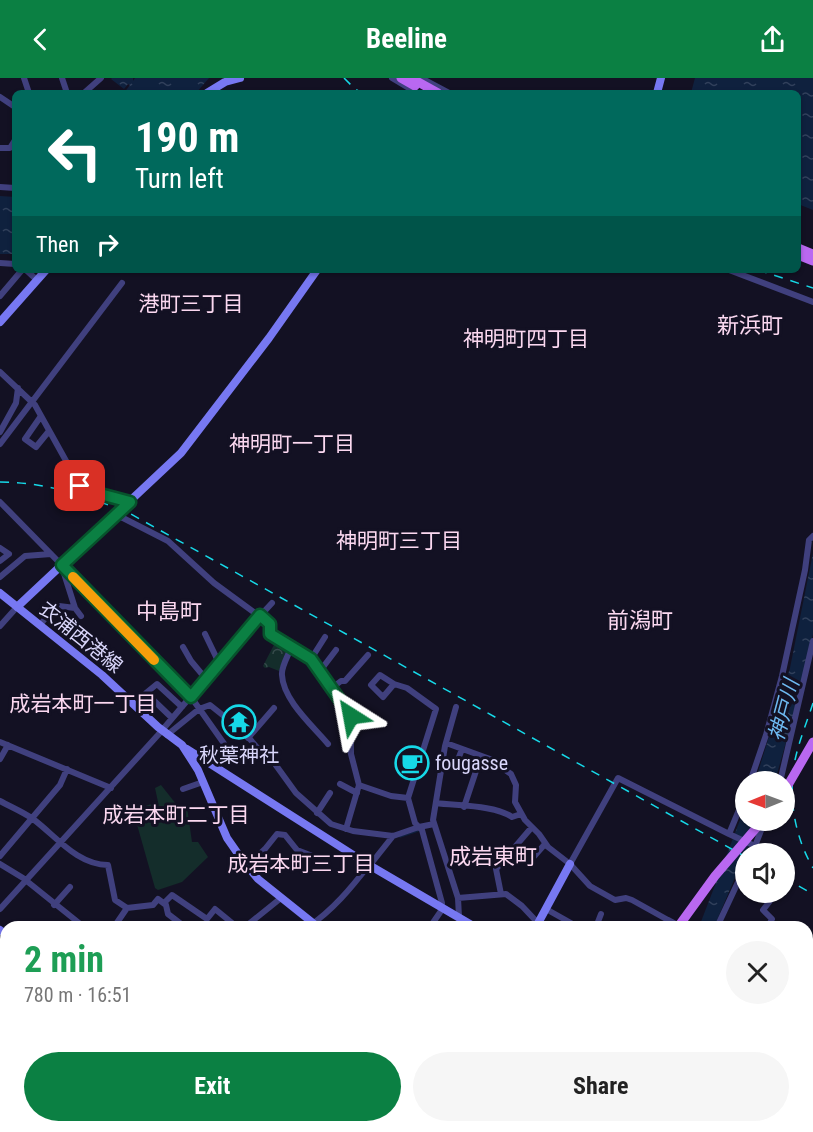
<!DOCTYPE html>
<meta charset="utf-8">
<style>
body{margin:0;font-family:"Roboto Condensed","Noto Sans JP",sans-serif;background:#f6f6f6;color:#222;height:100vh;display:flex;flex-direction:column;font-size:22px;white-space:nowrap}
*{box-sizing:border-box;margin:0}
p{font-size:20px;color:#767676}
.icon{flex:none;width:33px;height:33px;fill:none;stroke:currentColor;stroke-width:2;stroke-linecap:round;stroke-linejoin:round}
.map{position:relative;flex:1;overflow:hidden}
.details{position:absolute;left:0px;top:843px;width:813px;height:212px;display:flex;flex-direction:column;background:#fff;border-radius:18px 18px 0 0;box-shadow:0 2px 4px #0004}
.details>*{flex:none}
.banner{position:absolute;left:12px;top:12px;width:789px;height:183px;border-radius:9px;box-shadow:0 2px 4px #0004;background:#00695c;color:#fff;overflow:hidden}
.needle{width:39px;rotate:269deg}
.controls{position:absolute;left:735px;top:693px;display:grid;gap:12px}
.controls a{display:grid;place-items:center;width:60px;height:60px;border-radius:50%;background:#fff;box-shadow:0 2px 4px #0004;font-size:30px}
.pin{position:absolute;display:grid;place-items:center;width:51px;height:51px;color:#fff;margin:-26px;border-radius:12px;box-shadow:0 3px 9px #0006}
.me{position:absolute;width:66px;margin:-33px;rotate:326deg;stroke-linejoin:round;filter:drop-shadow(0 0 4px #0008)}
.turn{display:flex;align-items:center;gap:21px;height:126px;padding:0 24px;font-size:27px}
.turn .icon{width:78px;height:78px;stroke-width:2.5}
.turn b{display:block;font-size:42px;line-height:51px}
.then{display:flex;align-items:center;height:57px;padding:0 24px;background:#0003;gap:12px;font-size:22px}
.round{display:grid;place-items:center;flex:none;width:63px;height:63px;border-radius:32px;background:#f6f6f6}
.head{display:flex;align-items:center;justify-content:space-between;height:102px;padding:0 24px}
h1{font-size:36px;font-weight:700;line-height:45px;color:#1e9e55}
.action{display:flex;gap:12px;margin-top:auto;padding:12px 24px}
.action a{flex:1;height:69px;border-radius:36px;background:#0b8043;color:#fff;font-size:24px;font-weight:700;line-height:69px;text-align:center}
.action a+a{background:#f6f6f6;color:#222}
header{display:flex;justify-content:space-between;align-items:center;height:78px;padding:0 24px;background:#0b8043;color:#fff;font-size:27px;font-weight:700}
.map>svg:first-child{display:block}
</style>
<header><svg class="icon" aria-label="back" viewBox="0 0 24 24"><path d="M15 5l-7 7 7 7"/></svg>Beeline<svg class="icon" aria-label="share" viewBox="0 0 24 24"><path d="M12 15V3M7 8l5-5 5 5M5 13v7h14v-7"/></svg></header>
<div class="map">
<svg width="813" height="1054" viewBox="0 0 813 1054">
<defs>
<pattern id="forest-crowns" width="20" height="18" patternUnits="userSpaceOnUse" patternTransform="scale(1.5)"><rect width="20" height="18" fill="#142d2b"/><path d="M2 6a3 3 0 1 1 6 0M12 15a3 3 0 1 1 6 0" fill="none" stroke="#364b4b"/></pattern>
<pattern id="water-ripples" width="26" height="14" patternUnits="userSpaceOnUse" patternTransform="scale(1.5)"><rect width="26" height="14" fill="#0f213e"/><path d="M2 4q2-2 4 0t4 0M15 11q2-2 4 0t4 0" fill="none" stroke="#31405b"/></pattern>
</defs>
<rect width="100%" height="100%" fill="#131123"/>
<!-- forest -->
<path fill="url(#forest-crowns)" d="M276,563L287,573L279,593L269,589L265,590L263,588Z"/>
<!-- pitch -->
<path fill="#142d2b" d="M161,707L180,731L187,729L192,764H198L208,779L182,804L158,812L155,810L134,736L136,731L158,724L155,710Z"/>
<!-- water -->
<path fill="url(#water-ripples)" d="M112,0H133V3L135,0H209L196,15H124L130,7L128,6L124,11L111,1Z
M695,0H813V132L798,126V15H691Z
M0,118L15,119V176H0Z
M813,475V556L801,611L775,703L755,704L790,590Z
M745,729L746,742L759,743L714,849H699Z"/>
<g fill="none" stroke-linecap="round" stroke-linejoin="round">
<!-- stream -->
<path stroke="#0f213e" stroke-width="1.5" d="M400,759L418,753"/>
<!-- street -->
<path stroke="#40407e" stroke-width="6" d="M24,0L29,15
M62,0L67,15
M392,0L417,15
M421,0L449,15
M84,15L101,0
M0,19L15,29
M0,70H10L15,62
M0,109L15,110
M0,185L15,186
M26,192L37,202
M729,192L813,224
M0,218L22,192
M0,294L35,327L80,408L100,416L130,425
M41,338L25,361L36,369L49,353
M0,354L16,325L18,310
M0,366L122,205
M0,424L191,619L225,667
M115,438L123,440L168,463L214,505L270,546V556L311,581L351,638V676L359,707L391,718L408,720
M0,470L9,476L0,483
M62,489L75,530L81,538
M0,499L25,478L51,476
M40,547L48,537L59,528L75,530
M0,548L17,529
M205,556L219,585
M183,569L191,583L206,601
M291,570C288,578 281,589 282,597C283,622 313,648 328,666
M311,581L325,559
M320,593L336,572
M394,606L383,619L371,607L380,597L394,606L407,610L436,631L408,720L415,745L422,752L442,825L441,833L430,849
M332,610L341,603H345L368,577
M456,629L445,668L433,742L458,820L459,839
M172,640L146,615L157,606L182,629
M167,657L199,631L210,627L245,655L259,672L275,686L296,715L331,746L353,753L393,758L419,749L434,746
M248,660L274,630
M0,664L111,710
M446,665L490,681L511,696L516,707L515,724L525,742L539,756L548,769L570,786L590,808L615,822L626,820L632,822L668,842
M0,681L8,667
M456,687L462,671
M750,704L766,657L782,598L805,492L809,462L813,458
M780,704L813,563
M340,706L357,715
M183,711L203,704
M0,723C11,729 23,734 33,741C56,758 77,787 108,787L115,822L127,830L153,827L158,821L166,827L168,836L185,849
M436,725C457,728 495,727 512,739L521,736
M464,729L481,678
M317,735L330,715
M346,751L359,707
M729,756L755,768L764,745
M514,770L530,783L545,766
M0,778L60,707L67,691
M0,786L23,800L84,849
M570,786L618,700L729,756L746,715
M370,787L393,758
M247,788L265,771L277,756L285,757L297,772L315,779
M501,816L496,791L532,749
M458,820L506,816L522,828L538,845
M164,825L172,817L207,841L215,831L237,849
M54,827L70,809
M0,831L158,657L248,551L272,525
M546,831L578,849
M114,849L127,830
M245,849L281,820
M308,849C333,832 351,810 369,787
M596,849L601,836
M664,849L668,842L681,849
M717,849L746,787
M768,849L772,841L763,832L777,814
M807,883L813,886
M0,906L6,910
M807,917L813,908
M0,943L6,947
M807,964L813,968
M0,990L6,993
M0,1018L6,1009
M0,1026L6,1029
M0,1038L6,1041
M21,1048L30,1054
M58,1048L71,1054
M174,1048L179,1053L191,1054
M401,1048L411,1054
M481,1048L486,1054
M652,1048L656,1054
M743,1048L750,1054
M790,1048L802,1054
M75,1054L78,1048
M136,1054L140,1048
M295,1054L298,1048
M352,1054L359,1048
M520,1054L526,1048
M616,1054L619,1048
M812,1054L813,1053"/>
<!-- secondary -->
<path stroke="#7778f2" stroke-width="8" d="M207,15L225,4L240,0
M657,15L661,0
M0,244L46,192
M0,515L102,597L158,649L182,667L198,692L227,760L243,783L258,801L318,849
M17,529L181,375L269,260L317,192
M187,671L369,787L475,849
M536,849L570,786
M0,852L6,856
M807,927L813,930
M807,1021L813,1024
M318,1048L327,1054
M544,1048L554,1054
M427,1054L428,1048"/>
<!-- primary -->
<path stroke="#b968f1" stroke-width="9" d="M401,0L415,8
M411,0L438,15
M798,170L813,176
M798,177L813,183
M576,1054L579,1048
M585,1054L587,1048"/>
<!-- rail -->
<path stroke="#16d9e8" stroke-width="1.5" stroke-dasharray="9 8" stroke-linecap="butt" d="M344,0L355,11L362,15
M758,192L813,210
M0,404C46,404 87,418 129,435L746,779
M813,625C807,644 799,663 795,682C788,719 794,757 813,790
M784,800L813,816
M0,1033L6,1036
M39,1048L51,1054"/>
<!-- primary-bridge -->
<path stroke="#b968f1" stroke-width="9" d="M784,714L813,664
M678,849L715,798L763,742"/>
</g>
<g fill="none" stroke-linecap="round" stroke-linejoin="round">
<defs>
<path id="route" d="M80,408L100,416L130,424L62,487L191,619L260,537L270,546V556L311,581L351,638"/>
</defs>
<!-- route casing -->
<use href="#route" stroke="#07532c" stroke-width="15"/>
<!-- route -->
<use href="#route" stroke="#0b8043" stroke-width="10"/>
<!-- slow -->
<path stroke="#f59e0b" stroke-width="10" d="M73,499L154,582"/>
</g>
<!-- icons -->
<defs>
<symbol id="temple-ring" viewBox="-11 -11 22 22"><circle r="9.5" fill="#131123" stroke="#16d9e8" stroke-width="1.5"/><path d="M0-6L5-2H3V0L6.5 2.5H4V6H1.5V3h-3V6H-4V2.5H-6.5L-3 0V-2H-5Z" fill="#16d9e8"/></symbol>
<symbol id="cafe-ring" viewBox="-11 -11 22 22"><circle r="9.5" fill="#131123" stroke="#16d9e8" stroke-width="1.5"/><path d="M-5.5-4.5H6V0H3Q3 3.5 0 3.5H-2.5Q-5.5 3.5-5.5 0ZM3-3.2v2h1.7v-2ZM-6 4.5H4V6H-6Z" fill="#16d9e8"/></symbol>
</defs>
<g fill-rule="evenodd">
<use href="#temple-ring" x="220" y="625" width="38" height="38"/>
<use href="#cafe-ring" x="393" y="666" width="38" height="38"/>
</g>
<g text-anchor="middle" stroke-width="6" stroke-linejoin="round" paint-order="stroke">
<!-- street labels -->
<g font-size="20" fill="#dad7fb" stroke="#131123">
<text transform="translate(81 559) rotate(39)" y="7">衣浦西港線</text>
</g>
<!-- poi labels -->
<g font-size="20" fill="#dad7fb" stroke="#131123">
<text x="239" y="684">秋葉神社</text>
<text x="435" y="692" text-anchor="start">fougasse</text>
</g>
<!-- neighbourhood labels -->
<g font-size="21" fill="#fbd8f0" stroke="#131123">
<text x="191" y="233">港町三丁目</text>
<text x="526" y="268">神明町四丁目</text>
<text x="292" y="373">神明町一丁目</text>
<text x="399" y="470">神明町三丁目</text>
<text x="83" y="633">成岩本町一丁目</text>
<text x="176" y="744">成岩本町二丁目</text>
<text x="301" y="793">成岩本町三丁目</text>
</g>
<!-- water labels -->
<g font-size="21" font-style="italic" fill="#6eb9f1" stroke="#131123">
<text transform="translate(784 632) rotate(-75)" y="7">神戸川</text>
</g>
<!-- quarter labels -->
<g font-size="22" fill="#fbd8f0" stroke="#131123">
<text x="750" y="255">新浜町</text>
<text x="169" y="541">中島町</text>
<text x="640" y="550">前潟町</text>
<text x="493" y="786">成岩東町</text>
</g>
</g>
</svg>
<div class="controls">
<a><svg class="needle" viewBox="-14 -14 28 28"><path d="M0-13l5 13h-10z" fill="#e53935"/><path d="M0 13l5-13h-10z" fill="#767676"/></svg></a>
<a><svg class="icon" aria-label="sound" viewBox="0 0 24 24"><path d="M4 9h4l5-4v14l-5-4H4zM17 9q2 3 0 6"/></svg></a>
</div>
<div class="pin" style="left:80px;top:408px;background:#d93025"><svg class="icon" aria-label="arrive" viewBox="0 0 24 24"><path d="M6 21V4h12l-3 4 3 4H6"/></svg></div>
<svg class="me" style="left:351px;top:638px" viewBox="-20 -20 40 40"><path d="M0-17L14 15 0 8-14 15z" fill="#0b8043" stroke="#fff" stroke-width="4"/></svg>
<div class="banner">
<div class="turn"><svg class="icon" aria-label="left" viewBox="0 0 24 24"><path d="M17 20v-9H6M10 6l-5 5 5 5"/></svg><div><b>190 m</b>Turn left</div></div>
<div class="then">Then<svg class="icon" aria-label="right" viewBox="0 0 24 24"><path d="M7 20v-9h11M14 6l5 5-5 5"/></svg></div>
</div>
<section class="details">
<div class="head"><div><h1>2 min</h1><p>780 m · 16:51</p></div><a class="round"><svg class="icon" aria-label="close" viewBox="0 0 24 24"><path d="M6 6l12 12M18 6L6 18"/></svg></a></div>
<div class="action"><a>Exit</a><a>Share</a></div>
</section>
</div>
